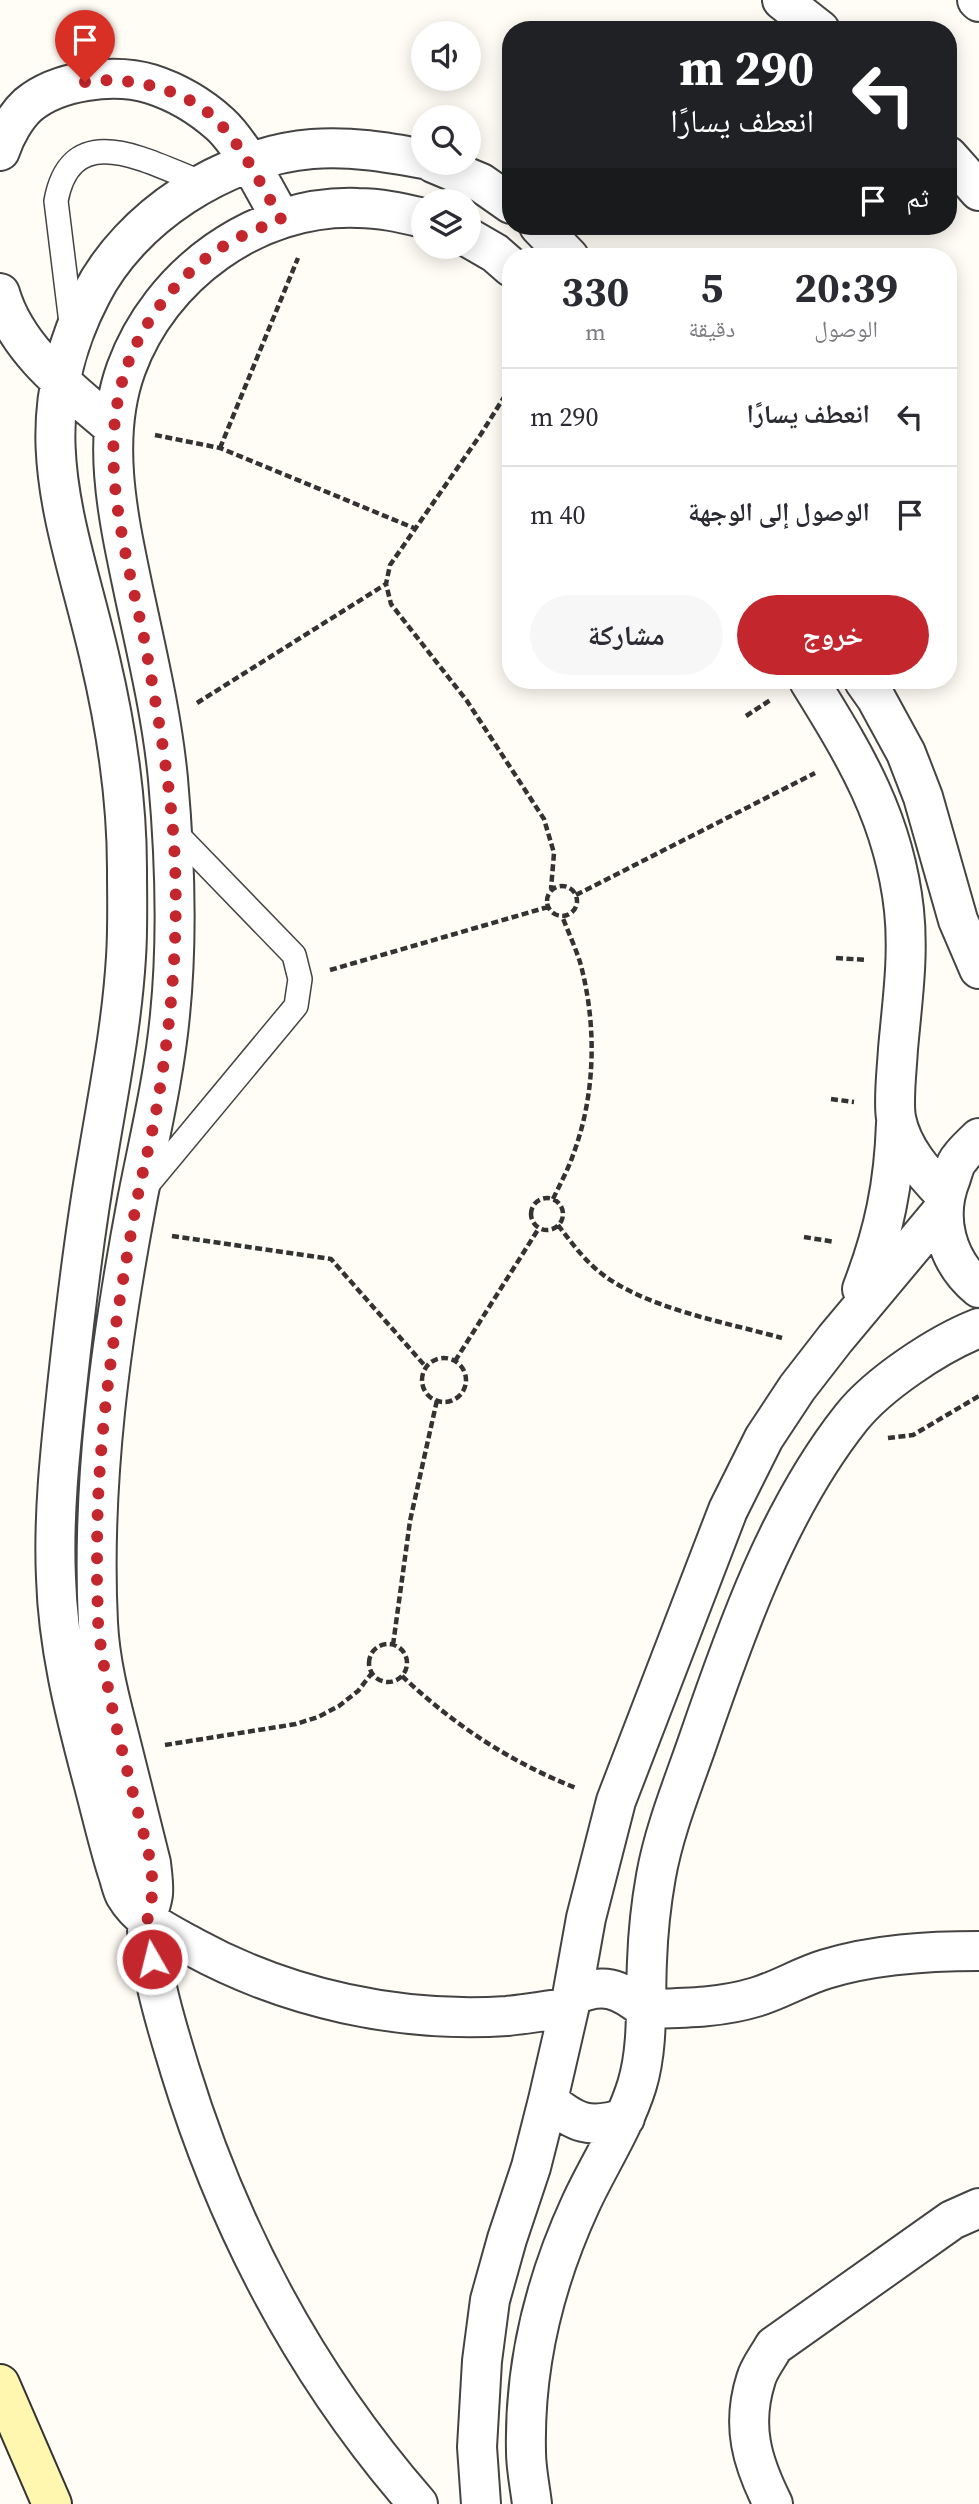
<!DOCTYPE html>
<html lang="ar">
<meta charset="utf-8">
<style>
body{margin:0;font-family:"Source Serif 4","Noto Naskh Arabic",serif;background:#f7f7f7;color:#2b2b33;direction:rtl;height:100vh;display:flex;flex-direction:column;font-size:26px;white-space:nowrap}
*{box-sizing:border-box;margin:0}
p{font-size:23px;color:#7c7c81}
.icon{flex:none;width:38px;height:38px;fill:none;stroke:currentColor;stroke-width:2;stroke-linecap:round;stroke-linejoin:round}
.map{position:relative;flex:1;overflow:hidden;direction:ltr}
.side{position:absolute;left:502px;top:248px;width:455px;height:441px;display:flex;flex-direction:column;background:#fff;border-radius:28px;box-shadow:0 4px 18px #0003;direction:rtl}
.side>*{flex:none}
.banner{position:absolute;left:502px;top:21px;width:455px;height:214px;border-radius:28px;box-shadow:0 4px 18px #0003;direction:rtl;background:#202124;color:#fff;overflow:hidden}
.tools{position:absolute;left:411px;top:21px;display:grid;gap:14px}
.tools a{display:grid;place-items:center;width:70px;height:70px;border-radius:50%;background:#fff;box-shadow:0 4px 18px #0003;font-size:35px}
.pin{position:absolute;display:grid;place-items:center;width:60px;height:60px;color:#fff;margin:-72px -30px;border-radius:50% 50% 50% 0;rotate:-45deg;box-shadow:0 0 7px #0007}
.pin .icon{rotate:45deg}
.me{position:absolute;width:77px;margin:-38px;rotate:352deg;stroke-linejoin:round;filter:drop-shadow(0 0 5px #0008)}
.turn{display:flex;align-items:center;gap:24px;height:147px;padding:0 28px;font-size:32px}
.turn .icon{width:91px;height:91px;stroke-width:2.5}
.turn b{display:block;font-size:49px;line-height:60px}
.then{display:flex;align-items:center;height:66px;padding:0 28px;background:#0003;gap:14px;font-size:26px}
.eta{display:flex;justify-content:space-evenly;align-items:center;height:119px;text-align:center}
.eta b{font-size:42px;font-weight:700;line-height:49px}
.action{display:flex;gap:14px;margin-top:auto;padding:14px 28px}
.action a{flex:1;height:80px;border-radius:42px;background:#c4262e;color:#fff;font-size:28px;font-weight:700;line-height:80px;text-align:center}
.action a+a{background:#f7f7f7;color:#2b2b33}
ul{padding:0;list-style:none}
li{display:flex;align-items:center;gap:21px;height:98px;padding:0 28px;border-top:2px solid #e1e1e2}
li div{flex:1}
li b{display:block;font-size:26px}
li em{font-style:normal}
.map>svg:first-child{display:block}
</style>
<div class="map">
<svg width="979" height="2504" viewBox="0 0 979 2504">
<rect width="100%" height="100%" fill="#fffdf5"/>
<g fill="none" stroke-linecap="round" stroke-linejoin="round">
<defs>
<path id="lane" d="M72,331L56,201C72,115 151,164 203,183
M144,1189L296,1006L300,979L294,955L173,830"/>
<path id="street" d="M782,0L820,30
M977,0L979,2
M0,151C5,135 16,116 28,105C58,80 114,73 151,84C176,92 200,106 220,124C242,144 266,192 281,219
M948,156L979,191
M424,159C386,152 350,146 312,149C225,156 130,217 91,295C22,428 69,525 100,659C116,727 127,799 127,869C127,898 128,928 126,957C122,1024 109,1089 98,1155C85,1229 76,1304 68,1378C61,1444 53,1511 56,1578C58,1645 74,1710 91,1774C100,1807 107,1839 117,1871C120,1879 121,1887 125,1895C140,1921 168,1933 193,1947C288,1999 400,2023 507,2016C528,2014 549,2010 569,2008
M433,163L481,183L511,204
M539,226L569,257
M469,238L495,253L511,267
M0,293C16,350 70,390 113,427
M809,681C856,757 894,819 904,910C909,957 902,1003 898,1049C897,1069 893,1099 896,1118C902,1149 924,1173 944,1194
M864,681L876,698L906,753L923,797L958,920L979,969
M979,1138C973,1144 965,1151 960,1158C955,1163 953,1172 951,1178C935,1217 946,1261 979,1288
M862,1289C884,1232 894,1184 896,1123
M572,1996C603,1982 619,1988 645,2009C683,2008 720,2008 756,1997C780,1990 802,1976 826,1969C875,1954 928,1951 979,1951
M548,2100C575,2124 590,2129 625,2118
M418,2504C308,2378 229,2230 180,2070C171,2040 161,2009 155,1978C151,1961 146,1937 147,1920C148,1911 152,1903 153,1894C154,1884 152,1873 151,1863C141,1823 131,1783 121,1743C111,1704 100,1664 98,1623C91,1482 111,1339 137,1201C149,1139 164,1078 170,1015C178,936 175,857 168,779C162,716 147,654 134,593C119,521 100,441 126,369C160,275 256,204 358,208C381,208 402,213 424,218
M481,2504L477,2447L482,2361L490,2300L507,2239L531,2167L548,2100L572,1996L586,1918L616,1801L728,1510L764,1438L797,1388L835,1339L942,1211
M532,2504C530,2487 526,2469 526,2452C524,2366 545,2281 581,2203C599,2164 624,2127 637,2085C649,2045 645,2001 647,1961C648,1932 651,1904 656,1876C664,1831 682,1787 697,1744C735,1633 778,1510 851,1418C878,1384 938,1344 979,1328
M773,2504C752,2462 741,2426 756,2379C759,2368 768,2357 774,2346L952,2220L979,2208"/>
<path id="secondary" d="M0,2384L52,2504"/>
</defs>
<!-- lane casing -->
<use href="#lane" stroke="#444" stroke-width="26"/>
<!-- street casing -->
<use href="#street" stroke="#444" stroke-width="42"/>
<!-- secondary casing -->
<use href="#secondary" stroke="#333" stroke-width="42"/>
<!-- path -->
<path stroke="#333" stroke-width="4.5" stroke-dasharray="7 3.5" stroke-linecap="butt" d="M511,386L481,434L390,565L386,584L391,604L467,701L544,819L554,853L551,889
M155,435L220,448L414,528
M220,448L298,258
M197,703L386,584
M746,716L772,699
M547 901a15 15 0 1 1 30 0a15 15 0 1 1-30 0Z
M576,895L815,773
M836,958L867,960
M330,970L548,907
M831,1099L854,1102
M531 1214a16 16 0 1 1 32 0a16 16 0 1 1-32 0Z
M553,1199C560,1184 568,1170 573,1155C596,1094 597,1024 580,962C575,947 568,931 562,916
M558,1225C570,1241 582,1257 597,1270C642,1308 725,1322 782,1338
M172,1236L331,1259L426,1367
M804,1237L835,1242
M422 1380a22 22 0 1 1 44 0a22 22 0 1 1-44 0Z
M455,1361L539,1228
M888,1438L913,1435L979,1396
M369 1663a19 19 0 1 1 38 0a19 19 0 1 1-38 0Z
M393,1645L410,1521L437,1400
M402,1676C454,1725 510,1762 576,1788
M165,1745L296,1724L318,1717L339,1706L358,1691L372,1673"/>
<!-- lane -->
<use href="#lane" stroke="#fff" stroke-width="23"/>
<!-- street -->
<use href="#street" stroke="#fff" stroke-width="38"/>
<!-- secondary -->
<use href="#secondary" stroke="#fff6b0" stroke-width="38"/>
</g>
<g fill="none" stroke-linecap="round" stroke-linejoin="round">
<!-- route -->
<path stroke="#c4262e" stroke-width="12" stroke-dasharray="0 21.6" d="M85,82C132,75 192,90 223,127C247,155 263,188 281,219C265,226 249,232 234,240C184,267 142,319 125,372C97,459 126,552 144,638C155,698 166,758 172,819C181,914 173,1013 157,1106C152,1137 143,1168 137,1200C121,1287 106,1379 100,1467C97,1505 97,1543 97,1581C98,1598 97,1616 99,1633C109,1711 132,1786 151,1863L153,1891L147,1922L152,1959"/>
</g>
</svg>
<div class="tools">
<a><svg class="icon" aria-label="sound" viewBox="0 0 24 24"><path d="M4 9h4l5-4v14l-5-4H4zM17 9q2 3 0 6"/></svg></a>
<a><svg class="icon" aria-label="search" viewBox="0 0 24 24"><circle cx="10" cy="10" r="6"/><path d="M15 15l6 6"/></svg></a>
<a><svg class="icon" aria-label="layers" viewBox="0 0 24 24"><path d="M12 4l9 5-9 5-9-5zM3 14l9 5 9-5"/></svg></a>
</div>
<div class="pin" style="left:85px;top:82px;background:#d93025"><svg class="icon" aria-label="arrive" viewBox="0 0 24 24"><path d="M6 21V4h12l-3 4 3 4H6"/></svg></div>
<svg class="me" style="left:152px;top:1959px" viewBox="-20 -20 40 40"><circle r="17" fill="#c4262e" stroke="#fff" stroke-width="3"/><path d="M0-11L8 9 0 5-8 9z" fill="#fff"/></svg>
<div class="banner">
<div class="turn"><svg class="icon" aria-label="left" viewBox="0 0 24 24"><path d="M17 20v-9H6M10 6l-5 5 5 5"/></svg><div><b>290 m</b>انعطف يسارًا</div></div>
<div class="then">ثم<svg class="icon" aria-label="arrive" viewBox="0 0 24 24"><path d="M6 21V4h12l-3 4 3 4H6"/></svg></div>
</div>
<section class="side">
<div class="eta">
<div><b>20:39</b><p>الوصول</p></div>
<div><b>5</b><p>دقيقة</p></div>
<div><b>330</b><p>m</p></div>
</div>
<ul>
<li><svg class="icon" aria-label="left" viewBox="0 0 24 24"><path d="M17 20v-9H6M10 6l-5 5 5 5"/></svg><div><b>انعطف يسارًا</b></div><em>290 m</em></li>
<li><svg class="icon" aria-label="arrive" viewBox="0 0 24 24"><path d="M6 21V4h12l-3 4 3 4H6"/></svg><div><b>الوصول إلى الوجهة</b></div><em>40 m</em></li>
</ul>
<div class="action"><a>خروج</a><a>مشاركة</a></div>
</section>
</div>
